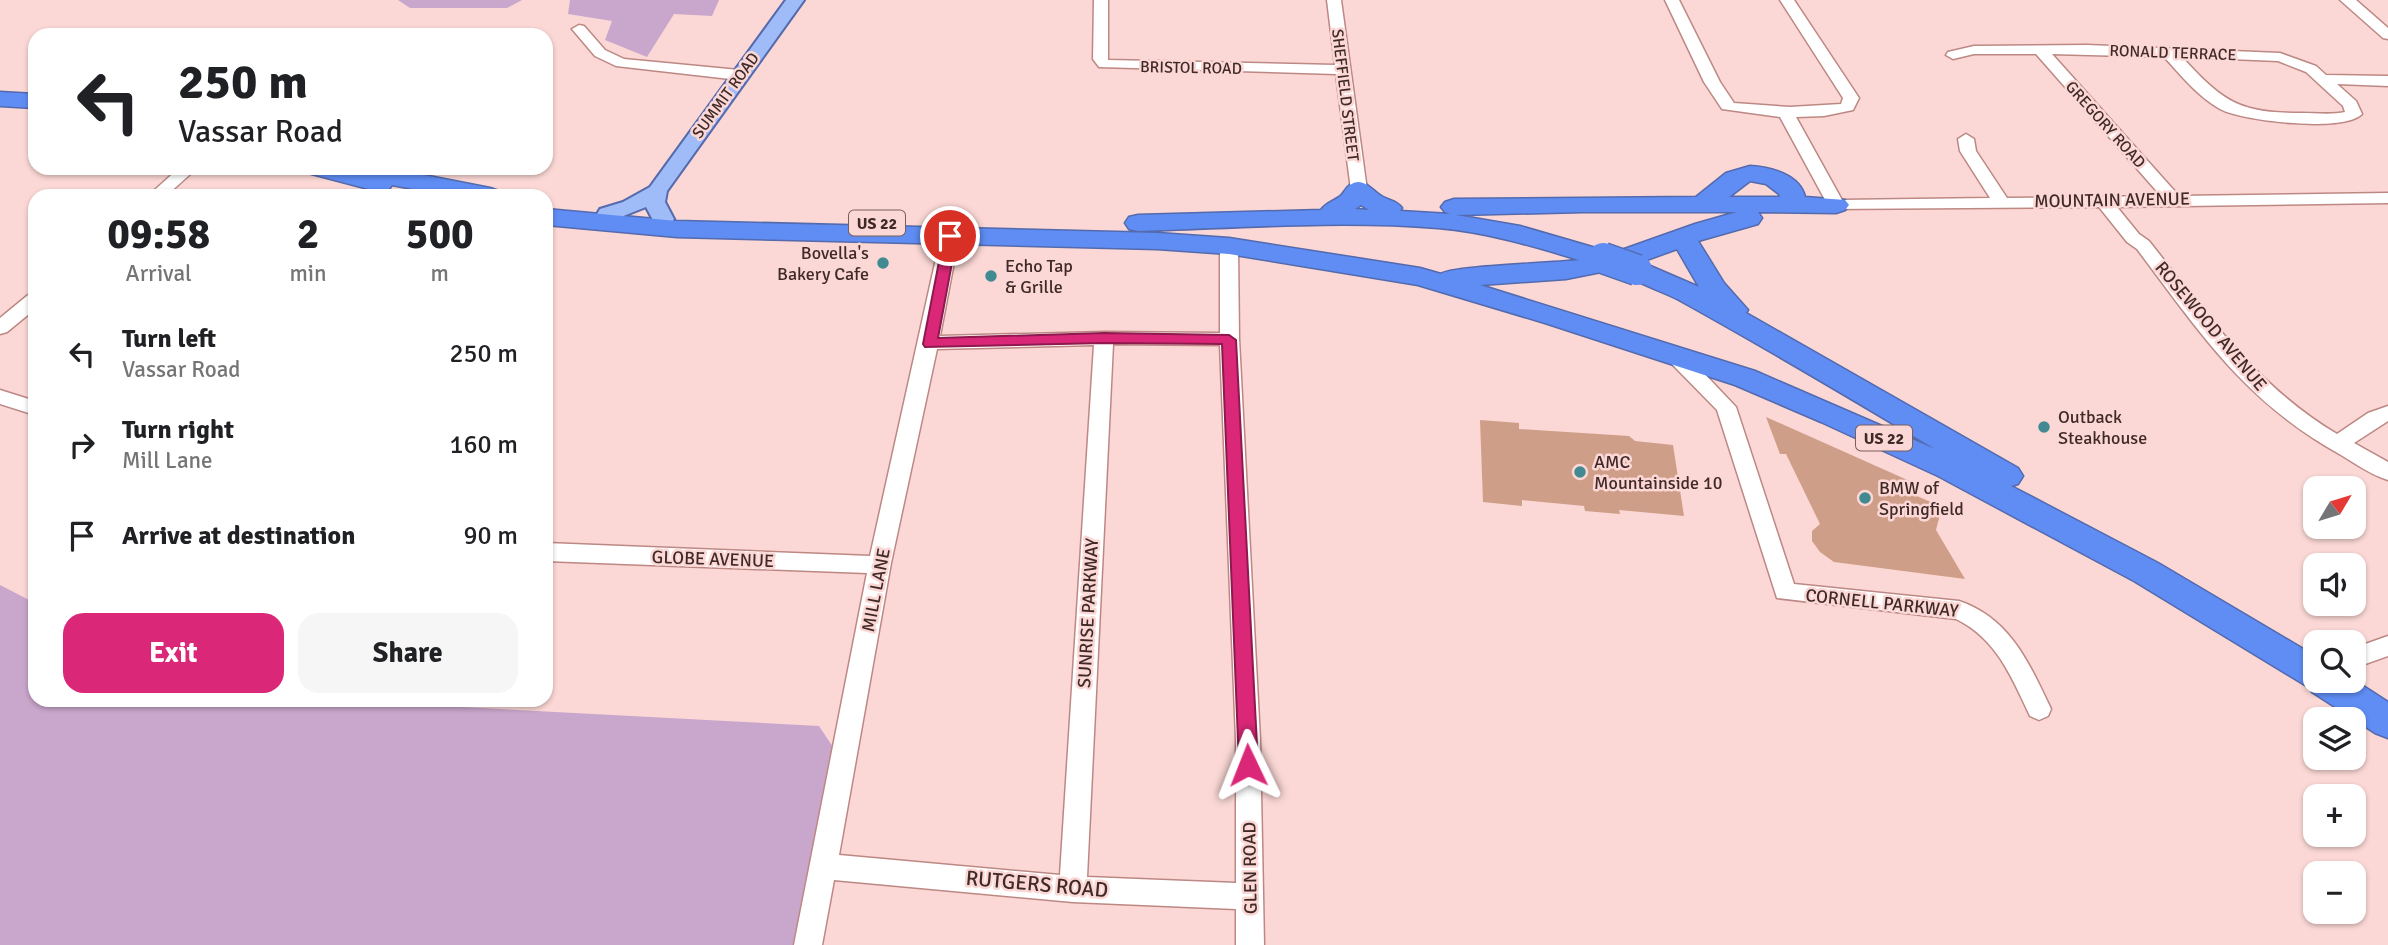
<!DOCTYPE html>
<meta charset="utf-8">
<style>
body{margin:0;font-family:Signika,sans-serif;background:#f6f6f6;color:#202124;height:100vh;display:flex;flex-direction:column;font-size:26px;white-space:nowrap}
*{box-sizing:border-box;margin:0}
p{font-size:23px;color:#757577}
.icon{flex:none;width:38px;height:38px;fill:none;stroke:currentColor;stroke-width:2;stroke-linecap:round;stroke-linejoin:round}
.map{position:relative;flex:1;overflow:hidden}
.panel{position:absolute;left:28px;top:189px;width:525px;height:518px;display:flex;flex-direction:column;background:#fff;border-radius:21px;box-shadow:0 2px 5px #0004}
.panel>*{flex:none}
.hud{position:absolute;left:28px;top:28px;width:525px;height:147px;border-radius:21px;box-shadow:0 2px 5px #0004;background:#fff;color:#202124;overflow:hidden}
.needle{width:46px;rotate:52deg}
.tools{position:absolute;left:2303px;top:476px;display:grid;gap:14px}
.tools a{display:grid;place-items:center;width:63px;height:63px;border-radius:14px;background:#fff;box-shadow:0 2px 5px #0004;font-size:35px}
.pin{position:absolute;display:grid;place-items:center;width:60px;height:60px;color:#fff;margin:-30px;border:4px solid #fff;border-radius:50%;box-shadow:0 2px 7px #0007}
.me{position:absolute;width:77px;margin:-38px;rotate:358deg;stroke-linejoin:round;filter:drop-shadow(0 0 5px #0008)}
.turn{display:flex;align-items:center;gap:24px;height:147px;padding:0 35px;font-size:32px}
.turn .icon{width:91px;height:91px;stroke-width:2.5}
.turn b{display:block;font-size:49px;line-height:60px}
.eta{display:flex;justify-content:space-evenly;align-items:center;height:119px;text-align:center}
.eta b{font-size:42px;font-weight:700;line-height:49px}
.cta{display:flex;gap:14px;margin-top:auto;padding:14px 35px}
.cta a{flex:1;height:80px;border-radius:21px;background:#db2777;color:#fff;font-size:28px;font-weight:700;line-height:80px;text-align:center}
.cta a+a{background:#f6f6f6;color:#202124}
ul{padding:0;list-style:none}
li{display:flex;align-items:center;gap:21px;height:91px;padding:0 35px}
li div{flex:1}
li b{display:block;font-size:26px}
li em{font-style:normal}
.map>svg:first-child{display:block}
</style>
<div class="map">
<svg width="2388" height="945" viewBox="0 0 2388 945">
<rect width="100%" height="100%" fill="#fbd8d5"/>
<!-- green -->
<path fill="#c9a6cb" d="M398,0H522L507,8H410Z
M570,0H719L712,16L674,14L647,57L605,40L612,21L568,14Z
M0,585L35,603V700H329L819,726L843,762L808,945H0Z"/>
<!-- building -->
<path fill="#cf9e89" d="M1766,417L1912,482L1908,492L1942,507L1936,530L1965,579L1834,562L1820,552L1812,541V531L1820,524L1786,454H1780Z
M1480,420L1519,423V429L1629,436L1635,441L1673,445L1684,516L1619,510L1620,514L1585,511L1584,506L1522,500V506L1483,502Z"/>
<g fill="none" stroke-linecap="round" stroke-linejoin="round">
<defs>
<path id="minor" d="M1094,0H1108V60L1335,65L1327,0H1341L1367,190L1365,194L1359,195L1351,190L1336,74L1099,67L1093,59Z
M1665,0H1679L1720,82L1734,103L1790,107L1841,104L1843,98L1780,0H1794L1859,98L1853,110L1824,116L1796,117L1842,200L1990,198L1960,151L1958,139L1966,134L1974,139L1976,151L2007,198L2161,196L2036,54H1974L1953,59L1946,55L1948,52L1974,46L2087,45L2280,53L2316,66L2326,75L2388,76V86L2337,84L2356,101L2362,114C2344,133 2242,121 2220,109C2197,96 2181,75 2164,57L2052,54L2179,196L2388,193V203L2117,207L2139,234L2149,241C2206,313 2257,387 2337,434L2368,413L2388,406V421L2354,443L2388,462V480C2371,475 2356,464 2341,455C2245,402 2201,334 2137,249L2127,242L2099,207L1830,209L1780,117L1722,109L1704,82ZM2182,57L2278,61L2306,72L2343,106L2345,112C2332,115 2315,113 2301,113C2239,113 2223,102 2182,57Z
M2340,0H2356L2388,28V39L2383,38Z
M579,25L584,26L605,50L624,59L739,70L747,75L739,80L616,66L595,56L572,29Z
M179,168H197L166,196H148Z
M950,231L959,236L940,336L1104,332L1220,333V246L1229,240L1238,246L1239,339L1260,739L1264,945H1236V909L1073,902L834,880L822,945H794L867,573L546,561V543L870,556L941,236ZM1113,344L1220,345L1236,739V883L1087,877ZM1094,345L1060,875L839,855L891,563L937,349Z
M35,293V309L7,332L0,334V318L28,295Z
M1674,347L1681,349L1736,407L1794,584L1959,601C2010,618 2029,663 2051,709L2048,716L2039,720L2030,716C2012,678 1997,639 1956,619L1777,598L1717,410L1667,359L1664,354L1667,349Z
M0,390L35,401V415L0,404Z
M2388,636V656L2354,668V648Z"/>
<path id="major" d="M786,0H804L667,191L665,202L674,219L671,224H655L646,207L616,219H600L597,214L600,209L623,202L650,187Z"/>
<path id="highway" d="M0,92L35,94V108L0,106Z
M1750,166C1771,167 1800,175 1805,197L1845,200L1849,205L1845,210L1836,213L1758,212L1762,218L1758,224L1698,241L1724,283L1748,310L1746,313L2018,468L2023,476L2018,484L2011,486L2158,563L2315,656V681L2354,680L2388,702V738L2375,733L2312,692L2310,688L2134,581L1938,476L1821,422L1735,385L1545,323L1418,285L1229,254L1157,249L677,237L546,225V209L677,221L1157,233L1229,238L1420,268L1441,274C1449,266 1557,263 1579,260C1533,246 1486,232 1438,228C1338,220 1238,228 1138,231L1129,229L1125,223L1129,217L1138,215L1321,210C1326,203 1332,202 1339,197C1344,194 1345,188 1350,185C1363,175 1373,192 1383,197C1391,201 1397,201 1402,208L1400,211L1450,214L1445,212L1441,207L1445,202L1454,199L1696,197L1726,173ZM1750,181L1766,184L1779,194L1780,197H1729ZM1361,205L1369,210L1355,209ZM1583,212H1737L1695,224L1613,253L1520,226L1456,215ZM1677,249L1699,287L1641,262ZM1626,267L1623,270C1631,282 1665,292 1679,300C1766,348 1850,398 1935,449L1755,371L1480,285L1566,279Z
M305,168H388L490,188L499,191L503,196H450L392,185L389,189L380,192L308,173Z"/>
</defs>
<!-- minor casing -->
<use href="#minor" stroke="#bd8884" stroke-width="3"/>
<!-- major casing -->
<use href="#major" stroke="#546aad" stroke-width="4"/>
<!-- highway casing -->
<use href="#highway" stroke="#546aad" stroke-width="3"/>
<!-- minor -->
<use href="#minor" fill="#fff" fill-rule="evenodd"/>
<!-- major -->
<use href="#major" fill="#9fbbf8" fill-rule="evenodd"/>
<!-- highway -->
<use href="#highway" fill="#5f8df4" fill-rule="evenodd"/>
<defs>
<path id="highway-bridge" d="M1603,258L1637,270"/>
</defs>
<!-- highway-bridge casing -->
<use href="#highway-bridge" stroke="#546aad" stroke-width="33" stroke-linecap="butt"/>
<!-- highway-bridge -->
<use href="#highway-bridge" stroke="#5f8df4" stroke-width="30"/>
</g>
<!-- route -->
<path fill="#db2777" stroke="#8e194d" stroke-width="2" d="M950,231L957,236L938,338L1104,333L1229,335L1236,340L1258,765L1255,771L1248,774L1241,771L1239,765L1222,344L1104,343L925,347L923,344L944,236Z"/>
<!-- markers -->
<g fill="#428a91" stroke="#fbd8d5" stroke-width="2.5">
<circle cx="883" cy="263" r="7"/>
<circle cx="991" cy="276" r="7"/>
<circle cx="2044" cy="427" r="7"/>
<circle cx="1580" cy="472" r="7"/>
<circle cx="1865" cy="498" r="7"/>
</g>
<g text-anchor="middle" stroke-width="5" stroke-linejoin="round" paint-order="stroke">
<!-- far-street labels -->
<g font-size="16" fill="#402a28" stroke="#fbd8d5">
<text transform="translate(2173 52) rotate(2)" y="6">RONALD TERRACE</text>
<text transform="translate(1191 67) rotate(1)" y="6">BRISTOL ROAD</text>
<text transform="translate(725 95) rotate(-54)" y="6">SUMMIT ROAD</text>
<text transform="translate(1346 95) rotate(83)" y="6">SHEFFIELD STREET</text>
<text transform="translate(2106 124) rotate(48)" y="6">GREGORY ROAD</text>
</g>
<!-- shield labels -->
<g fill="#fbd8d5" stroke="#785e5c" stroke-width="2">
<rect x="849" y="210.5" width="56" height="25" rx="5"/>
<rect x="1856" y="425.5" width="56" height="25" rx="5"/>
</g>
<g font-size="16" font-weight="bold" fill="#402a28">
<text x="877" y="229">US 22</text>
<text x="1884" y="444">US 22</text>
</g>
<!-- street labels -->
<g font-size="18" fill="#402a28" stroke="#fbd8d5">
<text transform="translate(2112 200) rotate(-1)" y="6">MOUNTAIN AVENUE</text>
<text transform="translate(2211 326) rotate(50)" y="6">ROSEWOOD AVENUE</text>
<text transform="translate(713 559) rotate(2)" y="6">GLOBE AVENUE</text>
<text transform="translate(876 590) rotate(-79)" y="6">MILL LANE</text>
<text transform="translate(1882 603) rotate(6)" y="6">CORNELL PARKWAY</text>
<text transform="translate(1088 613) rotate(-87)" y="6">SUNRISE PARKWAY</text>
<text transform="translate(1250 868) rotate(-91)" y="6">GLEN ROAD</text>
</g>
<!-- poi labels -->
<g font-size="18" fill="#402a28" stroke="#fbd8d5" text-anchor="start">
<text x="869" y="259" text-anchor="end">Bovella's<tspan x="869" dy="21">Bakery Cafe</tspan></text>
<text x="1005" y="272">Echo Tap<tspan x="1005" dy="21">&amp; Grille</tspan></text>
<text x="2058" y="423">Outback<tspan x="2058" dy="21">Steakhouse</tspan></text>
<text x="1594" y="468">AMC<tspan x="1594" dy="21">Mountainside 10</tspan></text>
<text x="1879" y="494">BMW of<tspan x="1879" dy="21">Springfield</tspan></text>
</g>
<!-- near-street labels -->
<g font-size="21" fill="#402a28" stroke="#fbd8d5">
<text transform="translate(1037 884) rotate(5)" y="7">RUTGERS ROAD</text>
</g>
</g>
</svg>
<div class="tools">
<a><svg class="needle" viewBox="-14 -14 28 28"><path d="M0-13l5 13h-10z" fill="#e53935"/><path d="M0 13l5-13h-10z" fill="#757577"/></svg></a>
<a><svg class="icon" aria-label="sound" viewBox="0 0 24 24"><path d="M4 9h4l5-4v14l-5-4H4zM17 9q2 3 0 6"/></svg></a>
<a><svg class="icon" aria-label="search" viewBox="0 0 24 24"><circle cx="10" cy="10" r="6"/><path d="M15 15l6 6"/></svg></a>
<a><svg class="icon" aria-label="layers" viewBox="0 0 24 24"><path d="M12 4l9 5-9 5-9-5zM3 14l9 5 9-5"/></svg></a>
<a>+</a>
<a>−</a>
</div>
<div class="pin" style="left:950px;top:236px;background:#d93025"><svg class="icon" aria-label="arrive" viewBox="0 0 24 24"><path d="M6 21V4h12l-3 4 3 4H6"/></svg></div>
<svg class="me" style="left:1248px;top:765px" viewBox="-20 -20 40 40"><path d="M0-17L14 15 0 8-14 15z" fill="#db2777" stroke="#fff" stroke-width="4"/></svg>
<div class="hud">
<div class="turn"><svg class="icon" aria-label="left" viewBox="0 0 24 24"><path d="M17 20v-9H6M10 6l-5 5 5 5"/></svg><div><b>250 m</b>Vassar Road</div></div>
</div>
<section class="panel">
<div class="eta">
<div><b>09:58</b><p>Arrival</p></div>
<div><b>2</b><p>min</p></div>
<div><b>500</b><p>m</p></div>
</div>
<ul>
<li><svg class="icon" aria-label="left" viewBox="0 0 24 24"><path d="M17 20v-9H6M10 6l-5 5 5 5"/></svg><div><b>Turn left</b><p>Vassar Road</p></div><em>250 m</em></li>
<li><svg class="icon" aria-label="right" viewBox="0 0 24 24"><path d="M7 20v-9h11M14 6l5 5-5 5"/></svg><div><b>Turn right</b><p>Mill Lane</p></div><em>160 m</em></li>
<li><svg class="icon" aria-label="arrive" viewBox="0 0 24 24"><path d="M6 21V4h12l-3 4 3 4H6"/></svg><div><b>Arrive at destination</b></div><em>90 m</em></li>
</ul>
<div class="cta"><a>Exit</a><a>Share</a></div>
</section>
</div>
